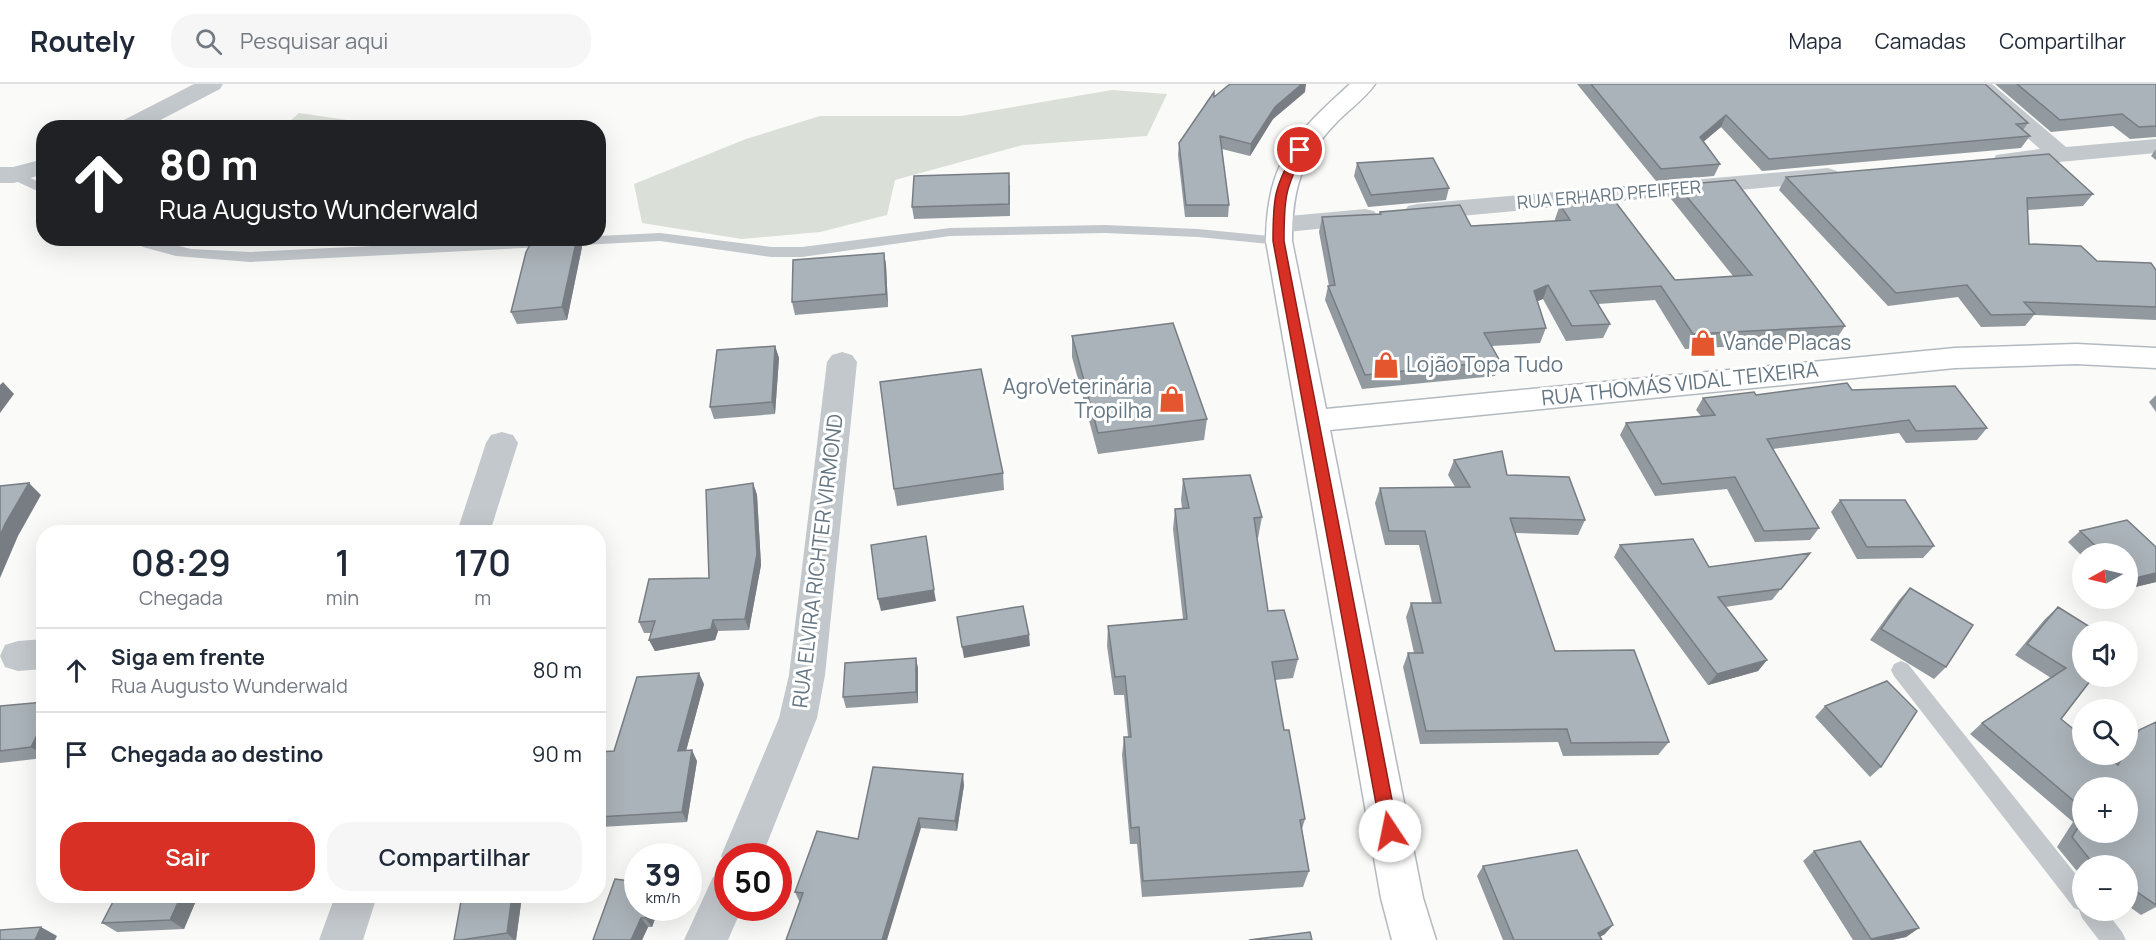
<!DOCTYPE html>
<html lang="pt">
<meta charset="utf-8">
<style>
body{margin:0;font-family:Manrope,sans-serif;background:#f6f6f7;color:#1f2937;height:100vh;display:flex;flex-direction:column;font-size:22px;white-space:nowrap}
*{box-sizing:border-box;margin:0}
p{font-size:20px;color:#747a83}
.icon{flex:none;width:33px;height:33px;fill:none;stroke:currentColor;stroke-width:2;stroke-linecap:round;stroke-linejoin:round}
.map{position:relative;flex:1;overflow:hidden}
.side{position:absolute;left:36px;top:441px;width:570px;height:378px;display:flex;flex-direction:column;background:#fff;border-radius:24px;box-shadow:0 6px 24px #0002}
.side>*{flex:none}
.banner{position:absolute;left:36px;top:36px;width:570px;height:126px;border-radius:24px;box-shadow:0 6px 24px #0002;background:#202124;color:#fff;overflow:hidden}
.needle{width:39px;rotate:262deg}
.fabs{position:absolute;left:2072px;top:459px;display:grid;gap:12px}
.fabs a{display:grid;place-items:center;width:66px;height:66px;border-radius:50%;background:#fff;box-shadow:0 6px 24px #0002;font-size:30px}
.speed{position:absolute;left:624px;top:759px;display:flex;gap:12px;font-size:30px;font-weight:700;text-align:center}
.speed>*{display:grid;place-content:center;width:78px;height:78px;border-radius:50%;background:#fff;box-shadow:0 6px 24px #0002;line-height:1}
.speed small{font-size:15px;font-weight:400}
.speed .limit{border:9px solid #d22;background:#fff;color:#111}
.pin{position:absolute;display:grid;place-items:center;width:51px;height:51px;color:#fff;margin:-26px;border:3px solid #fff;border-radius:50%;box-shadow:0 2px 6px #0007}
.me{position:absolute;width:66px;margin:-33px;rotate:349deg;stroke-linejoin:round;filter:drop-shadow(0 0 4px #0008)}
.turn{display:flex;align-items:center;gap:21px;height:126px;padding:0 24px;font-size:27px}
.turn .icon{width:78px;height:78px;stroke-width:2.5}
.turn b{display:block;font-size:42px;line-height:51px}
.eta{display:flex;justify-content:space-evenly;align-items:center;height:102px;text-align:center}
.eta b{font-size:36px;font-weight:600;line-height:42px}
.action{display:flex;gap:12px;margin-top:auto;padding:12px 24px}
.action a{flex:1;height:69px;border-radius:24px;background:#d93025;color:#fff;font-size:24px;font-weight:600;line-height:69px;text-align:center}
.action a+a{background:#f6f6f7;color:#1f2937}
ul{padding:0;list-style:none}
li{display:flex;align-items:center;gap:18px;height:84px;padding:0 24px;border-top:2px solid #e0e1e3}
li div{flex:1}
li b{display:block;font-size:22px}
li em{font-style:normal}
header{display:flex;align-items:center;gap:36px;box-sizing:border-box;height:84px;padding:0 30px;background:#fff;border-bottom:2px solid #e0e1e3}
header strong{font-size:28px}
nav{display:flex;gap:33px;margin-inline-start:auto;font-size:21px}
.search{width:420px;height:54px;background:#f6f6f7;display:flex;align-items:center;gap:15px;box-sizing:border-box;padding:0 21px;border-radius:24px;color:#747a83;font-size:22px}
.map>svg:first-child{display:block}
</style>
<header>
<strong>Routely</strong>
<div class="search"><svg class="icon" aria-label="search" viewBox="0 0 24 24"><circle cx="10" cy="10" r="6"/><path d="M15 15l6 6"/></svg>Pesquisar aqui</div>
<nav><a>Mapa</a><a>Camadas</a><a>Compartilhar</a></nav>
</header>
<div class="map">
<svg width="2156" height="856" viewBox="0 0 2156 856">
<rect width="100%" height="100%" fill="#fafaf8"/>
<!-- green -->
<path fill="#dadfd7" d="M1112,6L1167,10L1147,52L1023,61L895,96L887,131L820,148L742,155L642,139L634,100L746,55L820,32H961Z
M299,29L354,37L360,43H283Z
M230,155V154L311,155L280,159L230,160Z"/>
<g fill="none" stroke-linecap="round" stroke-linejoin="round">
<defs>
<path id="secondary" d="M1350,0H1375C1365,15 1348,26 1336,39C1300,76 1292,107 1292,157L1326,325L1955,264L2076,260L2156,264V284L2076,280L1955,284L1330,346L1423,814L1436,856H1392L1381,814L1266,157C1267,77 1294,51 1350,0Z"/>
</defs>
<!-- secondary casing -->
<use href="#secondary" stroke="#b3babf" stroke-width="3"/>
<!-- lane -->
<path fill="#c3c8cc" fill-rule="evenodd" d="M14,87L44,100V110L9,94L7,91Z
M1105,141L1198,145L1279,153L1286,157L1279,161L1198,153L1105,149L950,152L802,173H771L660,157L250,178L176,172L143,163L128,154H148L191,165L250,168L537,154H598V152L660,149L771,163H802L950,144Z
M1901,577L1908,580L2082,798V826H2105L2122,848L2126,856H2099L2082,834L2079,826L2074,824L1894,592L1891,586L1894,580Z"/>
<!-- street -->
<path fill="#c3c8cc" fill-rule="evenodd" d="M194,0H223L220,5L145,44H114L118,39Z
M1967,0H1992L2066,63L2156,55V69L2005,83L1996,81L1993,76L1996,71L2040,65Z
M44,75V90L14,99H0V83H13Z
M1828,84L1837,87L1841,92L1837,97L1417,136L1408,134L1404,128L1408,122L1417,120Z
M1365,125L1374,127L1378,133L1374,139L1278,149L1269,147L1265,141L1269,135L1278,133Z
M842,268L852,271L857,278L825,591L817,634L762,772H728V786L721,772L779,634L789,591L827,278L832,271Z
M502,348L513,351L518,359L490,448H457L486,359L491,351Z
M44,555V585L18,587L5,583L0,572L5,561L18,557Z
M728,787V824H742L728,856H684L713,793Z
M335,812H377L363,856H319Z"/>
<!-- secondary -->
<use href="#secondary" fill="#fff" fill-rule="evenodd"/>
</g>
<!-- wall -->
<path fill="#929a9f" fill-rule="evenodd" d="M1577,0H1985L2028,39L2023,46L2030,52L2021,64L1762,87L1721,43L1703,57L1720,80L1714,92L1656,97Z
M1995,0H2156V53L2130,55L2113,42L2051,48Z
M1305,8L1273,35L1250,72L1222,65L1229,121L1228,133H1185L1178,71L1179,59L1214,13Z
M2156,65V76L2151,72Z
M1357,79L1449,104L1446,116L1368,123L1354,92Z
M1786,93L2093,110L2083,122L2028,126L2029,160L2097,177L2156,186V236L2034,231L2025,242L1981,243L1958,213L1888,222L1779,106Z
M1010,101V132L914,135L912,123Z
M1677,101L1845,242L1835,257L1685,265L1655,216L1598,220L1610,240L1603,254L1566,257L1543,215L1537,217L1546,244L1540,259L1492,262L1500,277L1495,292L1362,305L1325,216L1328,202H1329L1319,148L1322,133L1379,130L1380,128L1471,142L1555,137V135L1560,121L1675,196L1733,192L1671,115Z
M582,163L567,236L517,240L511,228Z
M884,169L886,181L888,223L795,231L792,218Z
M1072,252L1207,335L1204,356L1098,370L1072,273Z
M775,262L779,274L775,330L714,335L710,323Z
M1852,306L1987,344L1977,356L1906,359L1899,349L1773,365L1819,444L1810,456L1755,458L1727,405L1655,412L1620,351L1626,339L1701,332L1696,326L1703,314Z
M2156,311V328L2149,318Z
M1454,376L1507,391L1585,436L1578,451L1515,449L1555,567L1669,658L1658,671L1563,672L1558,658L1420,660L1403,583L1408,569H1414L1406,533L1411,519H1432L1419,461H1385L1375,419L1380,404L1455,403L1448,391Z
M1003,389L1004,406L897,422L894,405Z
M1183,395L1262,433L1258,454H1257L1268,527L1298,575L1293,594L1275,596L1284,646L1305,735L1302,745L1309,787L1303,803L1142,813L1137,760H1130L1122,671L1124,653H1128L1124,611H1114L1107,562L1108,542L1183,535L1173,445L1175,425L1182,424L1181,416Z
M753,399L757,411L761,481L749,546L718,547L715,556L655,567L649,556L651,549H644L639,538L709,494Z
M1840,416L1934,462L1923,474L1857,475L1831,428Z
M2080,447L2156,463V498L2127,505V470H2082V472L2068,458Z
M1620,461L1709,483L1810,469L1772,516L1725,523L1767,576L1758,587L1708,601L1614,473Z
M1910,504L1946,583L1934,595L1870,556L1899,516Z
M2058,523L2098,548L2061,635L2112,676L2116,670H2127V655L2139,646L2156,638V823L2141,831L2127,821V782H2082V791L2076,786L2057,763L2073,738L1970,650L1982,639L2051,594L2015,571L2045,535ZM2082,704L2127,748H2082Z
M916,574L918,585V619L846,624L843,613Z
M704,600L686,667L697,677L687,738L601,743L598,739V668L614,667Z
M44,618V674L0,679V622Z
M1825,622L1881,683L1870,693L1815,633Z
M964,701L957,747L921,744L800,817H799L795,808L858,755Z
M1814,767L1919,844L1906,853L1892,856H1853L1803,777Z
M1483,782L1605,850L1600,853L1602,856H1503L1477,792Z
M198,812L184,845L117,848L102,839Z
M462,812H522L516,856H454Z
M638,824H659L652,843H648L642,856H593Z"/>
<!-- shaded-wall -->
<path fill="#777d82" d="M1302,0H1306L1305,8L1273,35L1250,72L1251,60L1275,23Z
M1726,31L1721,43L1695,65L1700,53Z
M577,154H579L582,163L567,236L562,223Z
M884,169L886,181L888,223L886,210Z
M1548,201L1543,215L1528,221L1534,207Z
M775,262L779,274L775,330L772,318Z
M3,298L14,310L0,329V301Z
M29,399L41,411L18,452L0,494V452L5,440Z
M753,399L757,411L761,481L749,546L745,535Z
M2156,489V498L2127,505V498L2131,495Z
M934,506L936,517L881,527L878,515Z
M713,536L718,547L715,556L655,567L649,556Z
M1029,551L1030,562L964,574L962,563Z
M916,574L918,585V619L916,608Z
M1767,576L1758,587L1708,601L1717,590Z
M699,589L704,600L683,678L678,667Z
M44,637V672L31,663Z
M692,666L697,677L687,738L682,728Z
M963,690L964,701L957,747L955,737Z
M919,734L921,744L887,856H882Z
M181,812H198L184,845L170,836Z
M512,812H522L516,856H514L507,849Z
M649,824H659L652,843L645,834Z
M641,834L648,843L642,856H631Z
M1613,841L1605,850L1594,856L1598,849Z
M41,843L57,852L55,856H35Z
M1919,844L1906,853L1892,856H1870Z"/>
<!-- building -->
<path fill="#aab3b9" stroke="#777d82" stroke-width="1.5" d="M1230,0H1302L1275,23L1251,60L1220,52L1229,121H1186L1179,59L1214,8V13Z
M1591,0H1985L2028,39L2016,40L2030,52L1769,75L1726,31L1700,53L1720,80L1661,85Z
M2017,0H2156V42L2139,43L2122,30L2060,36Z
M2049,70L2093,110L2027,114L2029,160L2081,162L2097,177L2151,179L2156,186V223L2024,218L2035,230L1991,231L1967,201L1896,209L1786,93Z
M1433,74L1449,104L1371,111L1357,79Z
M1009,89V120L912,123L914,92Z
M1735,96L1845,242L1693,250L1661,202L1590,207L1610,240L1572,242L1548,201L1534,207L1546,244L1484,249L1500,277L1365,291L1328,202L1335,201L1322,133L1381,130L1380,128L1460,121L1471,142L1570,136L1560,121L1614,116L1675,196L1752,191L1677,101Z
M534,154H577L562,223L511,228L526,168Z
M884,169L886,210L792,218L793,176Z
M1173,239L1207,335L1098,349L1072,252Z
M775,262L772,318L710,323L717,266Z
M981,285L1003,389L894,405L880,298Z
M1847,299L1852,306L1955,302L1987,344L1916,347L1909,336L1767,355L1819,444L1764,447L1735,393L1662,400L1626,339L1715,331L1703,314L1754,308L1756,311Z
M1502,367L1507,391L1569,393L1585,436L1510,434L1555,567L1634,566L1669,658L1571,659L1567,645L1426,647L1408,569H1423L1411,519H1441L1425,447H1389L1380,404L1470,403L1454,376Z
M1250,391L1262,433L1254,434L1268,527L1284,526L1298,575L1272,578L1284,646H1289L1305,735L1300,736L1309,787L1143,797L1139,743L1131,744L1124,653H1131L1125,592L1115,593L1108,542L1187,535L1175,425L1189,424L1183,395Z
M29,399L5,440L0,452V402Z
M753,399L757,470L745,535L713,536L711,545L649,556L655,537L639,538L649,495L709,494L706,406Z
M1840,416H1905L1934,462L1867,463Z
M2127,436L2156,463V489L2131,495L2127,492V470H2104L2080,447Z
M926,452L934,506L878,515L871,461Z
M1693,455L1709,483L1810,469L1781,505L1718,513L1767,576L1717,590L1620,461Z
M1910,504L1973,541L1946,583L1881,545Z
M1023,522L1029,551L962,563L957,533Z
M2058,523L2098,548H2082V592H2094L2061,635L2082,652V670H2105L2118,681L2124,670H2127V666L2139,646L2156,638V821L2127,801V782H2098L2091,777L2072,753L2082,737V748H2127V704H2082V724L1982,639L2066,584L2027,560Z
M916,574V608L843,613L845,579Z
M699,589L678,667L692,666L682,728L598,733V668L614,667L637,593Z
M1887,597L1917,627L1881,683L1825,622Z
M44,618V637L31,663L0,667V622Z
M873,683L963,690L955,737L919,734L882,856H786L803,809L795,808L817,747L858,755Z
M1860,757L1919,844L1871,855L1814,767Z
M1577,766L1613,841L1598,849L1602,856H1514L1483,782Z
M615,795L638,798V824H649L645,834H641L631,856H593Z
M116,812H181L170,836L102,839Z
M462,812H512L507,849L461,856H454Z
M41,843L35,856H0V846Z
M1310,848L1312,856H1249Z"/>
<!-- route -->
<path fill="#d93025" stroke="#8d1f18" stroke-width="1.5" d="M1300,63L1305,66C1285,104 1284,114 1284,157L1398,747L1396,752L1390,754L1384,752L1381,747L1273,157C1273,114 1274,104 1295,66Z"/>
<!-- icons -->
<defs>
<symbol id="shop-bare" viewBox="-9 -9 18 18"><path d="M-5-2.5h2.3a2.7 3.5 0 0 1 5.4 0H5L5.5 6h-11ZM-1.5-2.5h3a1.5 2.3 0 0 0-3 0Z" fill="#e4572e" stroke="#fff" stroke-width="2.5" paint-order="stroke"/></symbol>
</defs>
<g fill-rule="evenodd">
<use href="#shop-bare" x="1684" y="240" width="38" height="38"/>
<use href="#shop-bare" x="1367" y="262" width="38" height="38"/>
<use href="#shop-bare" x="1153" y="296" width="38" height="38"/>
</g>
<g text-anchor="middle" stroke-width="6" stroke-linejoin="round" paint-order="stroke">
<!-- far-street labels -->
<g font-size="18" fill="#657683" stroke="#fff">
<text transform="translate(1609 111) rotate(-5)" y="6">RUA ERHARD PFEIFFER</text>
</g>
<!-- poi labels -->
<g font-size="21" fill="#657683" stroke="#fff" text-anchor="start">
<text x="1723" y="266">Vande Placas</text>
<text x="1406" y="288">Lojão Topa Tudo</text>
<text x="1152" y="310" text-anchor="end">AgroVeterinária<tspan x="1152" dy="24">Tropilha</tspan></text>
</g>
<!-- street labels -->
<g font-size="21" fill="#657683" stroke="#fff">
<text transform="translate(1680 300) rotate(-6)" y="7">RUA THOMÁS VIDAL TEIXEIRA</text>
<text transform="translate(818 477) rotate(-83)" y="7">RUA ELVIRA RICHTER VIRMOND</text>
</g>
</g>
</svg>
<div class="fabs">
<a><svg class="needle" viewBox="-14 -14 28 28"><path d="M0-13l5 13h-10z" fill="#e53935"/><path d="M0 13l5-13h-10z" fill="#747a83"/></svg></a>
<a><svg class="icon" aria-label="sound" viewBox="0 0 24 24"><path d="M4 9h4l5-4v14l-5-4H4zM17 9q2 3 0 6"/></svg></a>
<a><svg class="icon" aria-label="search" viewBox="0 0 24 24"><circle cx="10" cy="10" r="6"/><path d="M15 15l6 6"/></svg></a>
<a>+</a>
<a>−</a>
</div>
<div class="speed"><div>39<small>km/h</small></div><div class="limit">50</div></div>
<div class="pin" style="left:1300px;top:66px;background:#d93025"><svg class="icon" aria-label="arrive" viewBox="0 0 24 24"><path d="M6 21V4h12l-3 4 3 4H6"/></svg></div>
<svg class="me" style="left:1390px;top:747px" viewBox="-20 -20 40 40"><circle r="19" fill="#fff"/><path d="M0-13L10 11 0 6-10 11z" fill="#d93025"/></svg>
<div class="banner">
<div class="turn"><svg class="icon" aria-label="ahead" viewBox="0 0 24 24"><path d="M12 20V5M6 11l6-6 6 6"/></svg><div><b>80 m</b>Rua Augusto Wunderwald</div></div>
</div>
<section class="side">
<div class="eta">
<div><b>08:29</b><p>Chegada</p></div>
<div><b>1</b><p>min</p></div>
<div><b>170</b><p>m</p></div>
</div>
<ul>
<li><svg class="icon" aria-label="ahead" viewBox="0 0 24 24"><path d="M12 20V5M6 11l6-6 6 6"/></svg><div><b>Siga em frente</b><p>Rua Augusto Wunderwald</p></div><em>80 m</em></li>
<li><svg class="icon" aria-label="arrive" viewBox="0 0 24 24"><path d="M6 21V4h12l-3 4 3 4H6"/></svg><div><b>Chegada ao destino</b></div><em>90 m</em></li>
</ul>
<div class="action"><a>Sair</a><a>Compartilhar</a></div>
</section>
</div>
